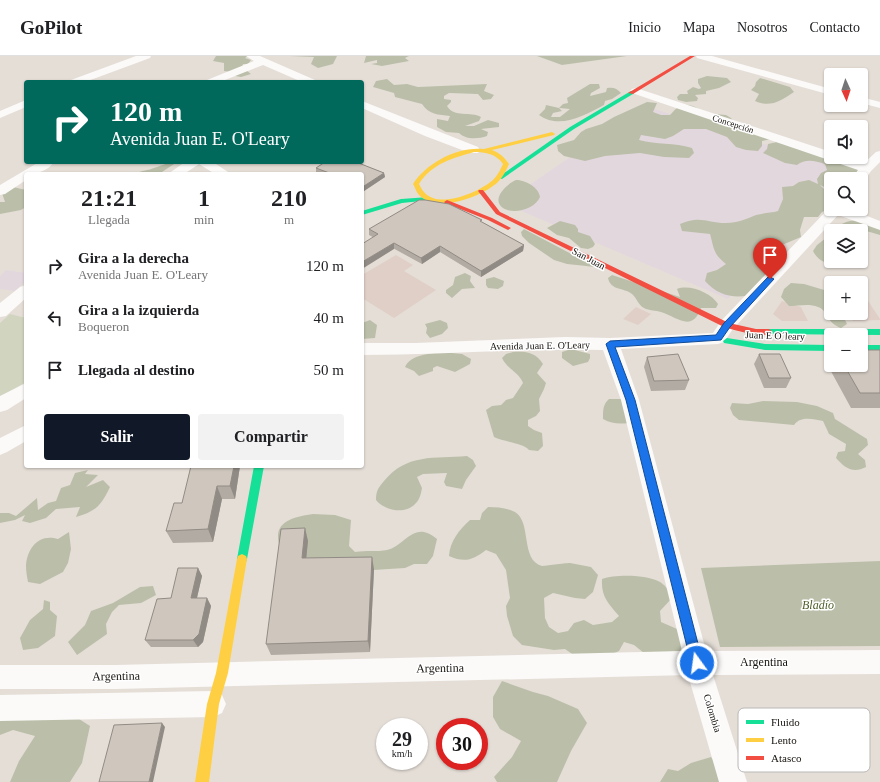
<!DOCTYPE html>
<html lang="es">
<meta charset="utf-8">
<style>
body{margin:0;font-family:"Times New Roman",serif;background:#f2f2f2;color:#202124;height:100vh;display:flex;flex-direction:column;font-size:15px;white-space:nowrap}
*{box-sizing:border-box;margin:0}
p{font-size:13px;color:#757577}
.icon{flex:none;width:22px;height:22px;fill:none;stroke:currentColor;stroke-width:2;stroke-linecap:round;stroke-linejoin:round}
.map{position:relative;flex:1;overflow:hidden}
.panel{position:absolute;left:24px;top:116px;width:340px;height:296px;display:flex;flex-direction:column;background:#fff;border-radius:4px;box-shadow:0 1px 3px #0004}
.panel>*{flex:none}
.guide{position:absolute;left:24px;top:24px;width:340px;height:84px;border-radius:4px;box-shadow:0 1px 3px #0004;background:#00695c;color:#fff;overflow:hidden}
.needle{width:26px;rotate:177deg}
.fabs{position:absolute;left:824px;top:12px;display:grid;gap:8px}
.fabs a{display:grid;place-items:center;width:44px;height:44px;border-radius:4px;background:#fff;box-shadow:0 1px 3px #0004;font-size:20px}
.speed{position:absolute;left:376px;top:662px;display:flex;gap:8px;font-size:20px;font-weight:700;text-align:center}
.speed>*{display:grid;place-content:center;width:52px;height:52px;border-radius:50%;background:#fff;box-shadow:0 1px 3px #0004;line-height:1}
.speed small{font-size:10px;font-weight:400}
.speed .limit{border:6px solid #d22;background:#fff;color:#111}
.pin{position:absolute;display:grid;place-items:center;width:34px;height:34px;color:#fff;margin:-41px -17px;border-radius:50% 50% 50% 0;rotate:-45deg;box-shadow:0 0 4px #0007}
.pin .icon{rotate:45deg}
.me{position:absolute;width:44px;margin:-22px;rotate:346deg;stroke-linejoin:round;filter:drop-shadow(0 0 3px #0008)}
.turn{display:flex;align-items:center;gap:14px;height:84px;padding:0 20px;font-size:18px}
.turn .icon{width:52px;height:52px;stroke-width:2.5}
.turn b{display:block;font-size:28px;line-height:34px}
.eta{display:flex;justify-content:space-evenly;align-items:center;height:68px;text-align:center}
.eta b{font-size:24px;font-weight:600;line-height:28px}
.primary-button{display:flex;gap:8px;margin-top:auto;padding:8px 20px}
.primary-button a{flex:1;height:46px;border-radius:4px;background:#111827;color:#fff;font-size:16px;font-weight:600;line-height:46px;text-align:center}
.primary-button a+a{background:#f2f2f2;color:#202124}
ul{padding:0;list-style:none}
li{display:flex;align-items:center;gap:12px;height:52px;padding:0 20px}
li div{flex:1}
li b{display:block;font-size:15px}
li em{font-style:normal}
header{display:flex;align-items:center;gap:24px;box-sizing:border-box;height:56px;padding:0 20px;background:#fff;border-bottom:1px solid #e0e0e0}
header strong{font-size:19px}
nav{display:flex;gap:22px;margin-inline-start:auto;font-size:14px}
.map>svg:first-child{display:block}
</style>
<header>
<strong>GoPilot</strong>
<nav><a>Inicio</a><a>Mapa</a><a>Nosotros</a><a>Contacto</a></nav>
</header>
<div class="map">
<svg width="880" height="726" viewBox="0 0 880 726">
<rect width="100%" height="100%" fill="#e5ded7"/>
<!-- commercial -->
<path fill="#e0cfc7" d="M396,199L413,209L404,215L436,234L394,262L362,242V219Z
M861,234L880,263V264L853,265L848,257H861Z
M782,245L801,251L808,265H782L773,258Z
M636,251L651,258L638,269L623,263Z"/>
<!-- education -->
<path fill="#e3d7de" d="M645,50L846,114L831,123V131L728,243L503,147Z
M6,214L26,217V225L15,235L0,233V220Z"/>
<!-- green -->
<path fill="#d1d5bf" d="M10,258L26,262V326L0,341V267Z"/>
<!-- forest -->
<path fill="#bbbfa9" d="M216,0H248L245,2L251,4L248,8H243L242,11L251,18L241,21L230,19L231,16L224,15V7L213,5Z
M290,0H337L333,8L318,12L311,8L314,1Z
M366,0H409L405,2L409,5L382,10L371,8L377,7V4L364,7Z
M537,0H627L562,9Z
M707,20L727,22L731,26L719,32L706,35V38L695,39L698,42L697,45L686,46L678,44L677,41L680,38H688L687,35L693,31L699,33L701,32L698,27V23Z
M760,22L790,31L794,36C781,45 770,52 755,45L759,38L751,34L755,30L756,26Z
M387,23L394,29L407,28L418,31L487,28L484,35L494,39L491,43L483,44L478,38L449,37L444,40V43L451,44V46L447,50C454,62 471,55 481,61L479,65L465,70H474L488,64L499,67V71L481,73L488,76L487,80C478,83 466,84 459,77L446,76L437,71V63L448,65L450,60C439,59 428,58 422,48L395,41L394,37L373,31L376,25Z
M590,28H599L600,32L591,37L590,40L606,36L607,32C613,31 617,32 621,37L612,43L605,45L604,49C585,59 560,74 539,59L545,53L546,49L559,52L562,55L553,57L551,61H560L570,53L559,52L563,48L568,47L567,42Z
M647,46L657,47L653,56L661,59H670C673,56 674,54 677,52C686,44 700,53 707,59L715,58L726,59L731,62L738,71L771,83L762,85V90L758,95L746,94L736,91L727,81L706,73H684L673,80L665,83L641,79L639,84C657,89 674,86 692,92L694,97L689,102L664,101L640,97L605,100L585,105L564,100L558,95L557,89L574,84L581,76L586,73L602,68L614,61Z
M777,86L831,101L860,114L863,125L861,127V123H831V134L820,129L825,134V140L830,146L829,153L822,156L818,161H804L800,174L801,181L782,189L780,197L770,210V218L756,238C736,243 719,241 705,225L707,217L717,214L726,208C713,198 714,192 710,178L682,175L680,168C701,159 707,167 726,167C738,167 746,163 756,159C763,157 771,157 778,155L783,143L782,131L793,130L799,126L809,124L818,128L817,123L821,117L827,114L825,108C815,105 806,102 797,109L785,107L763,97L767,93L768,88Z
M177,106L162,116L136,118C142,114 145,115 151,113C161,110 167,106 177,106Z
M516,124C525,124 539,131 540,141C535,153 514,159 503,152C490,143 508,127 516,124Z
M13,131L26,134V151L21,154L0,158V146H5L2,137Z
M857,164L880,173V179L863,174L850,173L848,175H834C840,167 847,165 857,164Z
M560,165L575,169L578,173V176L590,180L595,188L593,191L588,193L581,192L569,182L557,179L547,172Z
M524,173L596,211L567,208L554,204L529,187L522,180L521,176Z
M831,178V205H846C833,209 820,209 813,195L817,189Z
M465,217L471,220L470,225L475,232L462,233L452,242L446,237V234L453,229L455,221Z
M612,219L680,241L677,233C690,228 711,237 718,248L716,252H701C692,277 677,261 661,256C656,254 649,255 644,252C638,249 637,242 632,238C623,231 611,235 608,222Z
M494,221L504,225L503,230L498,233L488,232L486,229V223Z
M791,227L804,228L831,236V257H847L845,264L847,268L841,272C826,267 829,255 818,251C809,247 798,250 789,250L781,241L784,233Z
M370,264L377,269L375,282L362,283V267Z
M440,264L447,267L448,272L442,278L430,282L426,277L427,272L425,268Z
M571,293L590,298V302L588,306L573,310L562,302V296Z
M442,296L462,298L471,303L470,308L455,316L437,310L433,312V315L419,320L414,315L405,311C411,298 430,298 442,296Z
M513,296C525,295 536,296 543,308L537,317L546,327L544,333L539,343L540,355L536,360L528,364V370L534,374L542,377L543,390L538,395L529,394C524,387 504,386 494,381L486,354L492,350L501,349L506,344L513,342L523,327C519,316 507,313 502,302L506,298Z
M609,343H623L629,367C619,368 612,368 603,363C603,354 603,348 609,343Z
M763,345L797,346L817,350L833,357L835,363L867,383L868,389L858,398L865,404L866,411C853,418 845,412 836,402L838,396L845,395L846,388L829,378L823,365C812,363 801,360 794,369L739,364L733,359L730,352L732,347L748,348Z
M467,400L473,404L476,410L466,424L462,433L446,430L444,426L447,417L423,418L417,421L422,432C421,437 420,443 416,447C406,459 385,455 376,444C376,435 378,432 384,425C407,397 434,403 467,400Z
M88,414L85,418L98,419L86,431L103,424L110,431C101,450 96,455 76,461L80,451L56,453L46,462L30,467L22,465L25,459L15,464L0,467V457H9L16,460L37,442L38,454L48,447L56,445L61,432L70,429L75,417Z
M488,451C497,451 507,452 515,456C532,466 520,504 542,510C545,510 564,507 570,507C577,508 584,510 591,511L598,519L593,536L585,543L575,542L553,537L544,542L545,562L549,571L558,577L568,575L574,567L584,564L593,569L612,566L619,560C608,547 601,541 602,523C616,518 645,519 658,525C665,528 669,535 673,541L660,555L661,566L684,576L689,595L644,597L634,589L624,586L619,595L610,599L575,600L565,593L554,594L522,589L513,580L507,560L506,550L510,542L506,514L496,498L486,494C473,504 465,507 449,500C450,485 459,474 470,464H480L482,457Z
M313,458L335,459L351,464L349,490L355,496C366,494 377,496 387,494C405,490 414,463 437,483L433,500L427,508H414L405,512L326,517L280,491C271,465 294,461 313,458Z
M69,476L71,493L68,507L63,516L40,528L28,526C27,521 26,515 26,510C27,492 39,477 58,483Z
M880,505V590L720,591L701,512Z
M153,530L156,539L141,547L119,549L112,556L106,568L107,578L77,599L68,586L85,569L91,555L113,547L140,531Z
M44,544L50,546V554L57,560L55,580L38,592L23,594L20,582L30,564L43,553Z
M502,625L533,636L548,640L578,653L587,667L571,695L557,726H497L494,721L512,701L521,685L500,673L493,661V641Z
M0,661H76L90,670L82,707L70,726H10L19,705L35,680L13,674L0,679Z
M711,701L727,724L726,726H660L668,713L678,715L691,707Z"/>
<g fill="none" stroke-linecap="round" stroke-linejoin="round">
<!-- street -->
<path fill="#fbfaf9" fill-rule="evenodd" d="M136,0H151L150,2L85,26H70L71,24Z
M246,0H260L315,24L316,26H302L263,9L220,26H206L207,24L254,5Z
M696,0H712L831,33V39L697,2Z
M636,32L831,96V101H846L864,107L876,96L880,95V106L871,115L864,125H861V123L852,122L858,114L632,37L630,35L632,33Z
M861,41L880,46V52L861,47Z
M26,44V51L0,62V55Z
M362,45L478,91L480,94L478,97H470L425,80L362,52Z
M39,106H54C48,115 36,118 26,118V124L5,138L0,139V129Z
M185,106H213L231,118H215L199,108L184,118H168Z
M831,150V153H849L880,165V174L838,159L733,273L724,286L718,288L621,293L639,344L706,595L880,594V618L713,619L747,726H719L688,619L116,633H0V609H116L682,595L621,344L603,294C523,292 442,299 362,299V287H416L565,281L610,282L713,277L721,265Z
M26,229V242L6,260L0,261V247L20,231Z
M26,327V342L7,354L0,356V340Z
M26,369V385L7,396L0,399V382Z
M213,635L222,639L226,648L222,657L213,661L0,665V639Z"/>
<!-- fast -->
<path fill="#16e098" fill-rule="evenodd" d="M631,35L634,37L633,38L574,73L502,123L497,122L570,71Z
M429,141L431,142V144L402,147L362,159V155L401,143Z
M769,273H880V279L766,278L765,276Z
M727,282L765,288L831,289V295L765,294L724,287L723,285Z
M861,289H880V295H861Z
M254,410H264L247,503L246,506L242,508L238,506L237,503Z"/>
<!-- slow -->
<path fill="#ffcf43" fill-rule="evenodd" d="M552,76L555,78L554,79L492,94C500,97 504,101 509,108C506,115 503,121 498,126C482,141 436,158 419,139C416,136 415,131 413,128C426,107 458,90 484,93ZM474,96C486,96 496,98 503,108C500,114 498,119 493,124C479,136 439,154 424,136C422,134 420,130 419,128C431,108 453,102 474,96Z
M242,498L246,500L247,503L228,617L219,648L209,726H195L207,648L216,617L237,503L238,500Z"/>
<!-- jam -->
<path fill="#f24e42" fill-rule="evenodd" d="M690,0H695L633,38L628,37Z
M479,134H483L500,156L729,267L756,273H769L773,276C765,284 735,274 724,271L496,158L478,135Z
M447,144L492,162L511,172L508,174L488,164L445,147L444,146Z"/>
</g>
<!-- wall -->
<path fill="#b2aba3" d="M325,106H356L384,117L385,121L364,135L362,134V118H320L316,116V112Z
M482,166L524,189L523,195L481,221L440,196L422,208L369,179V173Z
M880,294V352H851L827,308L831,302V309H861Z
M759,298L791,322L786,332H764L754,308Z
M647,301L689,324L685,334L651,335L644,311Z
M240,410L235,443H222L213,486L173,487L166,475L182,447Z
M305,472L308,485L306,502L374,513L370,596L271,599L266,588Z
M198,512L202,520L197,542H207L211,550L203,586L198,591H151L145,584L171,542Z"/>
<!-- shaded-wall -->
<path fill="#918b85" d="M384,117L385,121L364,135V130Z
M394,187V193L362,213V206Z
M524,189L523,195L481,221V215Z
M440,190V196L422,208L421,202Z
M234,410H240L235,443L230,430Z
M217,430L222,443L213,486L208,473Z
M305,472L308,485L305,515L302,502Z
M372,501L374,513L370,596L368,585Z
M198,512L202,520L195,550L191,542Z
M207,542L211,550L203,586L198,591L193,584Z
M162,667L165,671L153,726H149Z"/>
<!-- building -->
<path fill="#cfc7be" stroke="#918b85" d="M325,106H356L384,117L364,130H362V118H332L316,112Z
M419,144H425L449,148L482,164L480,165L524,189L481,215L440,190L421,202L394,187L362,206V188L378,178L369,173Z
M861,294H880V337H860L844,309H861Z
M678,298L689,324L654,325L647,301Z
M759,298H780L791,322H769Z
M191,410H234L230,430H217L208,473L166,475L174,447H182Z
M305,472L302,502L372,501L368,585L266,588L281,473Z
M178,512H198L191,542H207L199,578L193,584H145L157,543L171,542Z
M162,667L149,726H99L114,669Z"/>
<!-- route -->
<path fill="#1a73e8" stroke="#114b97" d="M768,221H770L774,223L730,271L721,284L615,291L635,344L703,607L702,611L697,613L693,611L691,607L626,344L606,288L610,285L716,279L724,267Z"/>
<g text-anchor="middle" stroke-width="3" stroke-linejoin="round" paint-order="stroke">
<!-- far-street labels -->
<g font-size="9" fill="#16120d" stroke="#fff">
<text transform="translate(733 68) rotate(18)" y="3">Concepción</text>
</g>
<!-- street labels -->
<g font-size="10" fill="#16120d" stroke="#fff">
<text transform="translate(589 202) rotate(28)" y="4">San Juan</text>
<text transform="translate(775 279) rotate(2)" y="4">Juan E O´leary</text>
<text transform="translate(540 289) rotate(-1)" y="4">Avenida Juan E. O'Leary</text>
<text transform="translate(713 657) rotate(73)" y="4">Colombia</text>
</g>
<!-- near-park labels -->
<g font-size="12" font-style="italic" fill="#4e5e29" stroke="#fff">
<text x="818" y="553">Bladío</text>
</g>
<!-- near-street labels -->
<g font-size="12" fill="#16120d" stroke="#fff">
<text x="764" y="610">Argentina</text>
<text transform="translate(440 612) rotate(-1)" y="4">Argentina</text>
<text transform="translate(116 620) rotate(-1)" y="4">Argentina</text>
</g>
</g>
<!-- legend -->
<rect x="738" y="652" width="132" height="64" rx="6" fill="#fff" stroke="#b9b8b6" stroke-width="1"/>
<rect x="746" y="664" width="18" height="4" fill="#16e098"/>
<rect x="746" y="682" width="18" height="4" fill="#ffcf43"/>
<rect x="746" y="700" width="18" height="4" fill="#f24e42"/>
<g font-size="11" fill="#16120d">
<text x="771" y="670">Fluido</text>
<text x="771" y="688">Lento</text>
<text x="771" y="706">Atasco</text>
</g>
</svg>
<div class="fabs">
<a><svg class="needle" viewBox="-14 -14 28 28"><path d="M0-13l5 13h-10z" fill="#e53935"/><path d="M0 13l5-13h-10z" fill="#757577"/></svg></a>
<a><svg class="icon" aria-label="sound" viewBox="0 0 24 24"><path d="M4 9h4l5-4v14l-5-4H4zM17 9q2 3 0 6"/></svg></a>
<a><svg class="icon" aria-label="search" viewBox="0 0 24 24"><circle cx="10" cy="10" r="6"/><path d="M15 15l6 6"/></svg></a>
<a><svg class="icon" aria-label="layers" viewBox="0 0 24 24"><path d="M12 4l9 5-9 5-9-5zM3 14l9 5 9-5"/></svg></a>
<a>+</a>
<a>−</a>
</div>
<div class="speed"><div>29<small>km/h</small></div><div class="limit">30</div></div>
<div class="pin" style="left:770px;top:223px;background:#d93025"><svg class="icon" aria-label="arrive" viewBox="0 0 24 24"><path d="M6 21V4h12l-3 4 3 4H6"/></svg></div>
<svg class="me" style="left:697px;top:607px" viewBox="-20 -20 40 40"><circle r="17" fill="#1a73e8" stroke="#fff" stroke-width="3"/><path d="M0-11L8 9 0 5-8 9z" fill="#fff"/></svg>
<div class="guide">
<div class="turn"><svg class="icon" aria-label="right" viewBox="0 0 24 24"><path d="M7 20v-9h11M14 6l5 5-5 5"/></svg><div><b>120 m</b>Avenida Juan E. O'Leary</div></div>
</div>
<section class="panel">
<div class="eta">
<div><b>21:21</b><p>Llegada</p></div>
<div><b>1</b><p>min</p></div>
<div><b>210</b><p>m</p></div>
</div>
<ul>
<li><svg class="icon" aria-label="right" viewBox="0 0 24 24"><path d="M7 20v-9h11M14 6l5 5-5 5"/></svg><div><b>Gira a la derecha</b><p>Avenida Juan E. O'Leary</p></div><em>120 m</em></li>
<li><svg class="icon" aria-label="left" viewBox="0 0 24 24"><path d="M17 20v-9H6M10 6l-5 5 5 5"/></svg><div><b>Gira a la izquierda</b><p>Boqueron</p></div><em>40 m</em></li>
<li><svg class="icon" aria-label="arrive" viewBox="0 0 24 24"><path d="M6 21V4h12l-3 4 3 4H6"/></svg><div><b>Llegada al destino</b></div><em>50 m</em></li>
</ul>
<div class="primary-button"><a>Salir</a><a>Compartir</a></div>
</section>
</div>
